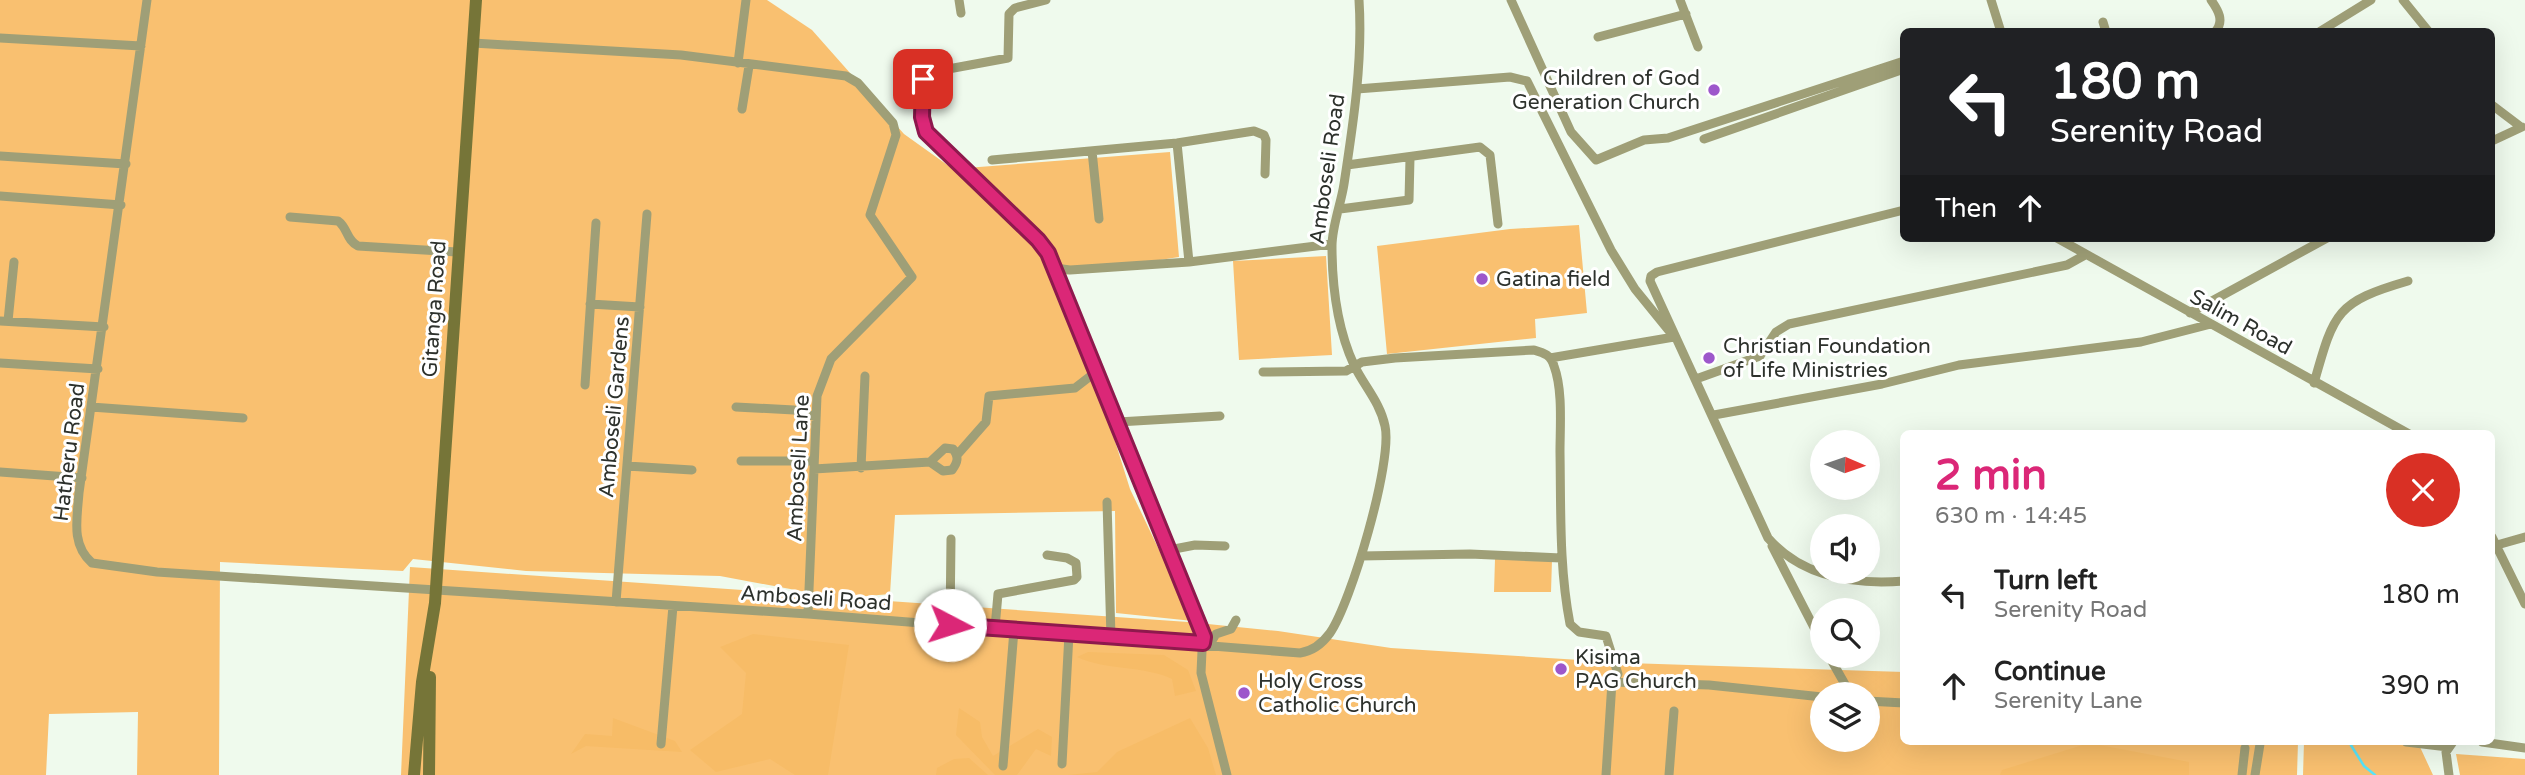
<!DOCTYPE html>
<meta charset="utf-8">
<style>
body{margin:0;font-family:"Varela Round",sans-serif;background:#f2f2f2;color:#222;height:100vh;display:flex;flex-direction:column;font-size:26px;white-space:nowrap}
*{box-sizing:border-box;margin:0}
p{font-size:23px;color:#767676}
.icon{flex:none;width:38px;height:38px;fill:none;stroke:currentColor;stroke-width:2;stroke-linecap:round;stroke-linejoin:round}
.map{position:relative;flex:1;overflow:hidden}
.drawer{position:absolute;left:1900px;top:430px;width:595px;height:315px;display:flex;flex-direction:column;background:#fff;border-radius:10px;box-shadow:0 7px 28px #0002}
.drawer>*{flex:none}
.guide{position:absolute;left:1900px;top:28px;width:595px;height:214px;border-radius:10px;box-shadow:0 7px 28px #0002;background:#202124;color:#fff;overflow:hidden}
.needle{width:46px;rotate:92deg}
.tools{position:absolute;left:1810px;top:430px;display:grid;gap:14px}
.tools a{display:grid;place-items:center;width:70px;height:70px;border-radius:50%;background:#fff;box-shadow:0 7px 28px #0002;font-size:35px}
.pin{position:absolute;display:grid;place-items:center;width:60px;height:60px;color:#fff;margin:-30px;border-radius:14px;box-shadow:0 4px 10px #0006}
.me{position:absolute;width:77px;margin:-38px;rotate:95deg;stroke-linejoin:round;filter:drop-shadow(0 0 5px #0008)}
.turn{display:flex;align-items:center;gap:24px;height:147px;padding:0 35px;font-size:32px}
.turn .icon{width:91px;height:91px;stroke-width:2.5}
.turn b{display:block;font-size:49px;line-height:60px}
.then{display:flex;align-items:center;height:66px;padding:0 35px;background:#0003;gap:14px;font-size:26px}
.round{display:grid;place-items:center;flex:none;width:74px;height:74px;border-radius:37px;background:#f2f2f2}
.head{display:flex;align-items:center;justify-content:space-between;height:119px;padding:0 35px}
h1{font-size:42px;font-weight:700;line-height:52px;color:#db2777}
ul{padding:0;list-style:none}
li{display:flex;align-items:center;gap:21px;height:91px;padding:0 35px}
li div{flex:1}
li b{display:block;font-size:26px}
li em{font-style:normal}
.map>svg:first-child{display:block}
</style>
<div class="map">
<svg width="2525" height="775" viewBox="0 0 2525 775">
<rect width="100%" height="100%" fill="#effaed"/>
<!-- green -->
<path fill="#f9c070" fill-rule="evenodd" d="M0,0H767L812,30L904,134L953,169L1170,152L1179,257L1063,275L1130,489L1193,621L1116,613L1115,511L895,515L890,594L845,598L1188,622L1278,631L1391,648L1628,663L1904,672V742H2298L2297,775H401L410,567L828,596L720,576L526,571L413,559L403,571L220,562L219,775H137L138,712L49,714L46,775H0ZM1822,695H1867V740H1822Z
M1579,225L1587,313L1535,319L1536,338L1387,354L1377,246L1510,229Z
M1326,256L1332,355L1239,360L1233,261Z
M1495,559L1552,560L1551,592H1494Z
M2304,742H2394L2420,747L2433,775H2303Z
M2456,754L2525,759V775H2460Z"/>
<!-- forest -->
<path fill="#f7bc67" d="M753,634L849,645L828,775H795L770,759L716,772L690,750L742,714L746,673L720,647Z
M1088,652L1164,655L1188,670L1196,691L1175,696L1172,679C1142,665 1108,671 1077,657Z
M959,708L980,722L982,737L993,756L1038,729L1052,737L1051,756L1036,749L1017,775H995L956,735Z
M613,718L675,741L682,752L586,746L571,754L585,734L612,736Z
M1190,718L1208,748L1216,775H1068L1097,772L1117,752Z
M2089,743L2189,762V775H2000L2002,770Z
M969,758L988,775H936L937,768L954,759Z"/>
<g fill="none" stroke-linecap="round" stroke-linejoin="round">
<!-- stream -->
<path stroke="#58e5fa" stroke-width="2.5" d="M2349,742L2364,766L2375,775"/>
<!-- street -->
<path stroke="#9f9f77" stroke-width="9" d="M147,0L79,493C77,519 71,545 92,563L157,572L808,614L1300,653C1313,651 1322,644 1330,633C1351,603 1393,461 1385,426C1380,402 1364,386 1354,365C1337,328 1332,287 1332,246C1332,226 1341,204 1344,184C1353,125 1363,61 1359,0
M959,0L961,13
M1046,0L1015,8L1009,14L1008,58L932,72L923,79L922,117L927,132L1038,240L1055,268L1152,514L1203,629L1201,673L1227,775
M1511,0L1571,132L1596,160L1644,140L1668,138L1904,61
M1680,0L1698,47
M1991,0L2001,32
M2211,0C2218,10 2225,21 2215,32
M2403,0L2429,32
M2103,22L2106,32
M2319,32L2371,0
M1598,37L1686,14
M0,38L141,46
M473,43L681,55L846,76L858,83L893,123L896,135L870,215L912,277L831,359L817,396L808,614
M738,63L746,0
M1357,89L1510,77L1527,81L1611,250L1635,289L1674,337L1550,358
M2492,105L2521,127
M742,109L749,66
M1704,139L1904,69
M2492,141L2522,127
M1177,143L1189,262
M1092,151L1099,219
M0,156L126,164
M992,160L1177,143L1254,131L1264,135L1266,140L1265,174
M1347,165L1480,147L1490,155L1498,224
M0,196L121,205
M1340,209L1409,200L1410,158
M1904,210L1657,272L1651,276L1650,281L1768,538C1803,578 1854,585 1904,581
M290,217L338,221C348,228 346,240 358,246L457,252
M2057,238L2409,434
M1055,268L1070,270L1189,262L1332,244
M590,304L640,307
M2190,313L2327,238
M0,321L104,327
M8,321L14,262
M0,363L98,369
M1263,372L1346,371L1362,362L1395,358L1534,350C1544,353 1551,355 1554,366C1563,390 1560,426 1560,452C1561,510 1559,567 1570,624L1579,632L1606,636L1618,674L1612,682L1606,775
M1696,379L1760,356L1776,332L1789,324L2067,265L2085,255
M2314,383C2334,312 2336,302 2408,281
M585,385L596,223
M91,407L243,418
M736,407L794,410L816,417
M1714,415L1882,384L1959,365L2141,342L2211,324
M1118,422L1220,416
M957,455L986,422L989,396L1075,388L1097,371
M741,461H814
M627,466L692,470
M861,468L865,376
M814,469L930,462L943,471L952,470C958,462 959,457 953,449L945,448L930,462
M0,472L82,478
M1107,502L1111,637
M2492,537L2525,604
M1772,546L1822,643
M1169,550L1195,545L1225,546
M2492,550L2497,545L2525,537
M1361,556L1470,554L1561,558
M616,602L647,214
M950,625L951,539
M995,628L998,594L1074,580L1077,577L1076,563L1067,558L1047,555
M1210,644L1216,634L1231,629L1236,620
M1829,656L1851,695
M1612,682L1709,685L1822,697
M1867,701L1904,703
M2406,742L2448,747
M2482,742L2525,748
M661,744L673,606
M1062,764L1069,634
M1003,766L1014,630
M1669,775L1674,711
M2242,775L2245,748
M2255,775L2260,744
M2449,775L2446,752L2453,742"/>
<!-- secondary -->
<path stroke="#767538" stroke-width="12" d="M414,775L422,682L435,603L476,0
M429,775L430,677"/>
</g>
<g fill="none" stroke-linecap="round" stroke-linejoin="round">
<defs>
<path id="route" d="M923,79L922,117L926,132L1038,240L1048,253L1204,637L1203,643L950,625"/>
</defs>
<!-- route casing -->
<use href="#route" stroke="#8e194d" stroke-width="18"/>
<!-- route -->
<use href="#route" stroke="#db2777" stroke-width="12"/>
</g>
<!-- markers -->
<g fill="#9d57cb" stroke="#fff" stroke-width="2.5">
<circle cx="1714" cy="90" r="7"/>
<circle cx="1482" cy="279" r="7"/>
<circle cx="1709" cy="358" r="7"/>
<circle cx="1561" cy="669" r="7"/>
<circle cx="1244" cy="693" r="7"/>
</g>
<g text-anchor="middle" stroke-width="6" stroke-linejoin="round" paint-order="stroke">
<!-- poi labels -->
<g font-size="21" fill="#2d312c" stroke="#fff" text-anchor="start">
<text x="1700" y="85" text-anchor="end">Children of God<tspan x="1700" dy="24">Generation Church</tspan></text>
<text x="1496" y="286">Gatina field</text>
<text x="1723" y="353">Christian Foundation<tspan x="1723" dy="24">of Life Ministries</tspan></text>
<text x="1575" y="664">Kisima<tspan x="1575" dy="24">PAG Church</tspan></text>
<text x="1258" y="688">Holy Cross<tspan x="1258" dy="24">Catholic Church</tspan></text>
</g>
<!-- street labels -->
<g font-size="21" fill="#2d312c" stroke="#fff">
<text transform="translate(1327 169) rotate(-82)" y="7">Amboseli Road</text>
<text transform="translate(434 309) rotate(-86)" y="7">Gitanga Road</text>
<text transform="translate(2241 322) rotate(29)" y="7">Salim Road</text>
<text transform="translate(614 407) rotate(-85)" y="7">Amboseli Gardens</text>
<text transform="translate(69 452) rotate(-83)" y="7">Hatheru Road</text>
<text transform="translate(798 468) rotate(-87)" y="7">Amboseli Lane</text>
<text transform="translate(816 598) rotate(4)" y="7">Amboseli Road</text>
</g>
</g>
</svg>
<div class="tools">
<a><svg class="needle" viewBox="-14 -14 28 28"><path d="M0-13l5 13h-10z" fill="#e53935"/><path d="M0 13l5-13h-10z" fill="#767676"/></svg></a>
<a><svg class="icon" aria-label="sound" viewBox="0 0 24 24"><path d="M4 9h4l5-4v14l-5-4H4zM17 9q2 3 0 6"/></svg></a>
<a><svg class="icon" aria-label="search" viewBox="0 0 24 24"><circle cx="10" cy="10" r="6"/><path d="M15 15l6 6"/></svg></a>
<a><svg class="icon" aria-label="layers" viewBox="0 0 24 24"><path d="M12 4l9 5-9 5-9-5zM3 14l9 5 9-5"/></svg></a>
</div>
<div class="pin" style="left:923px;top:79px;background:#d93025"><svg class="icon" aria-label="arrive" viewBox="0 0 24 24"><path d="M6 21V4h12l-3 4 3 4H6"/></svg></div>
<svg class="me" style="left:950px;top:625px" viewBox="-20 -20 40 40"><circle r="19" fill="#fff"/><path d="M0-13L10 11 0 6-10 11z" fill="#db2777"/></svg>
<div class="guide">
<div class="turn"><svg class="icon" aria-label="left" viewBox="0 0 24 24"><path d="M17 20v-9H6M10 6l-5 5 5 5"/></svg><div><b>180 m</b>Serenity Road</div></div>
<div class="then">Then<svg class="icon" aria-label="ahead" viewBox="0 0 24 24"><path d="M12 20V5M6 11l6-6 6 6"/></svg></div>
</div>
<section class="drawer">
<div class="head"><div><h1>2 min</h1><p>630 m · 14:45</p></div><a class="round" style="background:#d93025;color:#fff"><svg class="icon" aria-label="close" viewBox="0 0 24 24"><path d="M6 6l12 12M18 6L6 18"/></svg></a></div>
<ul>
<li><svg class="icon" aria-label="left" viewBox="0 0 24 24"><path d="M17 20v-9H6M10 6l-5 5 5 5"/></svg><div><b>Turn left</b><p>Serenity Road</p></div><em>180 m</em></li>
<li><svg class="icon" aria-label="ahead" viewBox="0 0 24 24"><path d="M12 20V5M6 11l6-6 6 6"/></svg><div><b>Continue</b><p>Serenity Lane</p></div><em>390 m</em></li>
</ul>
</section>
</div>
